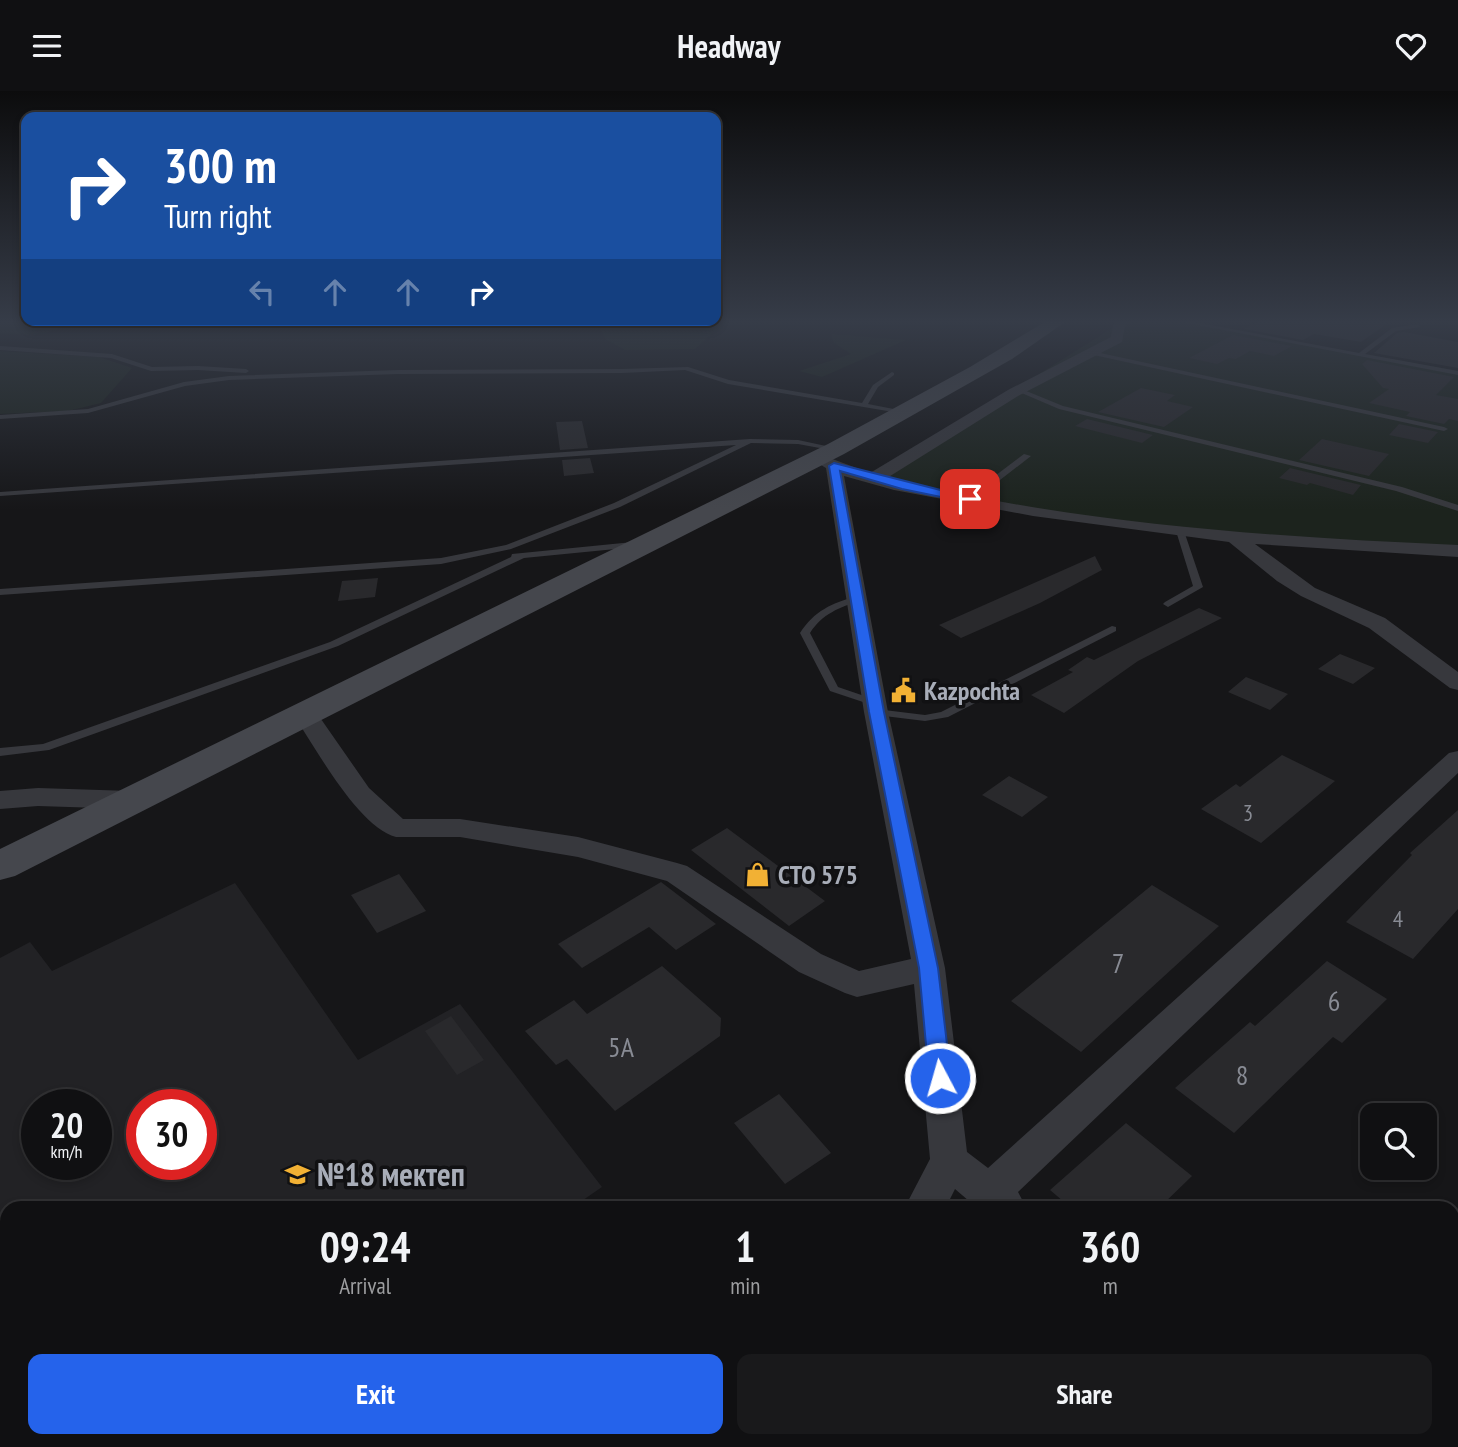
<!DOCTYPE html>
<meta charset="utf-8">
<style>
body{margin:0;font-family:"PT Sans Narrow",sans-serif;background:#19191b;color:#f1f3f6;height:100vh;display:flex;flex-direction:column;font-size:26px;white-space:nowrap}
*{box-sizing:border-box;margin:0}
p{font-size:23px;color:#9c9d9f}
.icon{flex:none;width:38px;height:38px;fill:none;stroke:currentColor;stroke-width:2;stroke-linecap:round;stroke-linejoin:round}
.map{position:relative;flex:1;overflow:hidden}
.drawer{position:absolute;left:0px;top:1110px;width:1460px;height:247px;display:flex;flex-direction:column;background:#101012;border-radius:21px 21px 0 0;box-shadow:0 4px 10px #0003,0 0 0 2px #303032}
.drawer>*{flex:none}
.banner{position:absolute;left:21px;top:21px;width:700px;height:214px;border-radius:14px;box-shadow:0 4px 10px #0003,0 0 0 2px #303032;background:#1a4fa0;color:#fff;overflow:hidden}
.fabs{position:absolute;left:1360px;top:1012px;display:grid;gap:14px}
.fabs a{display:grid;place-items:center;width:77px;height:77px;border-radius:14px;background:#101012;box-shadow:0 4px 10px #0003,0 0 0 2px #303032;font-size:35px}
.speed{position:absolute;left:21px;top:998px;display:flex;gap:14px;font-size:35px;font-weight:700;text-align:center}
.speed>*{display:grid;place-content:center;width:91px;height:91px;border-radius:50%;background:#101012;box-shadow:0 4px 10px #0003,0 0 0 2px #303032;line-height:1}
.speed small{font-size:18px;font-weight:400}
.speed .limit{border:10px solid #d22;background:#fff;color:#111}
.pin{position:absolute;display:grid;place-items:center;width:60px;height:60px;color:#fff;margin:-30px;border-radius:14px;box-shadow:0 4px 10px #0006}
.me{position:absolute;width:77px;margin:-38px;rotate:354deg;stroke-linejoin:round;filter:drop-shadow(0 0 5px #0008)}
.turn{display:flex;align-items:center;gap:24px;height:147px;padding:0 28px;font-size:32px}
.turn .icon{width:91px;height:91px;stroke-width:2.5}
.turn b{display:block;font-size:49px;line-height:60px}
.lanes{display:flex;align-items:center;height:66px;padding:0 28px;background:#0003;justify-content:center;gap:35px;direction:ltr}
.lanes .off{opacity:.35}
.eta{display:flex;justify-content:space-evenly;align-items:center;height:119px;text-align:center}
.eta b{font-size:42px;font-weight:700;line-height:49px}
.action{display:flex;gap:14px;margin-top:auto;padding:14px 28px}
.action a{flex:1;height:80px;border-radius:14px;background:#2563eb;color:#fff;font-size:28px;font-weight:700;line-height:80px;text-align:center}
.action a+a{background:#19191b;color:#f1f3f6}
header{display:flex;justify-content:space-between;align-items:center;height:91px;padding:0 28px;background:#101012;font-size:32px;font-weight:700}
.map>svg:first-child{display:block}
</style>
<header><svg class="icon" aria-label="menu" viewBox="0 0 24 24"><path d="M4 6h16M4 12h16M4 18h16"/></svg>Headway<svg class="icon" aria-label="heart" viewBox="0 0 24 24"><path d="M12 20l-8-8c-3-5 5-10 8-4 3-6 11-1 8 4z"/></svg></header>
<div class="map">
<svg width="1458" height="1356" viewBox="0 0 1458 1356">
<rect width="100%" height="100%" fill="#161618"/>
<!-- built -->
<path fill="#222225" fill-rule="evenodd" d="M235,792L358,969L460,913L602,1096L573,1116H7V1349H237L227,1356H0V867L30,851L52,880ZM37,1013H96V1073H37ZM142,1013H201V1073H142Z"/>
<!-- green -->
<path fill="#1c231d" d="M0,229H67C54,248 20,244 0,242Z
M620,229H692L723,233L695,258L625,259L605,248L599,233Z
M1125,229H1176L1458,280V459L1180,440L970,408L874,387Z
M831,243L906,249L822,286L799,280L851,263L834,252Z
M0,260L99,266L132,277L101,312L68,320L0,323Z"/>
<!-- building -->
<path fill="#29292c" d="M1260,229H1392L1361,251L1314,243L1303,249L1244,238Z
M1404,241L1458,251V277L1374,262L1397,242Z
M1233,244L1292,255L1274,265L1250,260L1236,268L1229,267L1217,273L1189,267Z
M1367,269L1454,286L1436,304L1458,308V330L1449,328L1444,333L1406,325L1410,321L1369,312L1389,298L1383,297L1362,273Z
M1141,297L1175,304L1167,310L1193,316L1164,336L1098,321Z
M1087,328L1153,344L1142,352L1075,335Z
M582,330L588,357L560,359L556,331Z
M1399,333L1438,341L1428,352L1389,344Z
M1322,348L1389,363L1369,385L1299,369Z
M590,367L594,382L564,385L562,369Z
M1290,377L1361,394L1353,404L1310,392L1307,394L1279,387Z
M1095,465L1102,479L1040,512L961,547L939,534Z
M378,487L375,506L338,510L342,490Z
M1199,517L1222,527L1138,570L1064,622L1031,604L1073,581L1068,579L1087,566L1094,569Z
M1340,563L1375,577L1353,593L1318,578Z
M1246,586L1288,603L1270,619L1228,601Z
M1282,664L1335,690L1261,752L1201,718L1236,693L1240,696Z
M1009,685L1048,706L1022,726L982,704Z
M1458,719V818L1413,868L1346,831L1412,764L1410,762Z
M727,737L825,810L789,835L691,759Z
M399,783L426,820L377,842L351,804Z
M661,791L716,833L676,859L649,836L582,877L558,853Z
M1152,794L1219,835L1081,961L1011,910Z
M1327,870L1387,908L1342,952L1333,946L1234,1042L1175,997L1250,931L1255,935Z
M662,875L721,927L720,945L615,1020L567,968L556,974L525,940L574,909L587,923Z
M451,925L484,969L457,984L425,940Z
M779,1003L831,1062L785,1093L734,1032Z
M1126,1032L1192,1085L1160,1116H1070L1050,1099Z"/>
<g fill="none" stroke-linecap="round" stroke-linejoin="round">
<!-- service -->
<path fill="#37383d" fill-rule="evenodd" d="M1171,229H1184L1359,262L1392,237L1418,233L1420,236L1396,240L1365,263L1458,280V284Z
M0,255L112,263L152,276L198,275L246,278L249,280L246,282L198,279L151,280L111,267L0,259Z
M1091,260L1444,336L1448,338L1444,340L1089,263Z
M688,276L729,289L862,312L873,294L892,281L894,282V284L878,296L868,313L909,321L905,323L728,293L685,279L622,282L398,283L229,289L185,295L88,322L0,328V324L88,318L184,291L229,285L398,279L622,278Z
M1019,297L1063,315L1402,396L1458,414V420L1396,400L1059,318L1017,300L1016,299Z
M750,348L798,349L840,358L836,360L798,353L751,352L620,416L511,458L441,473L0,504V498L441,467L506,454L614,412L736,354L0,405V401Z
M1024,363L1031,365L973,410H967V406Z
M1180,437L1184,440L1203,496L1168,516L1163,513L1165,511L1193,495L1176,440Z
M633,451L636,452V456L524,467L338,555L49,659L0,665V657L43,653L330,551L511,466L512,463Z
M857,505L862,508L860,510C840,516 822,523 810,542L838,596L879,610L881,612L879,614L875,615L830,600L800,542C814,520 832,512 857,505Z
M1112,535L1116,536V540L948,626L925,630L876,624L870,621L876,618L925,624L941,621Z"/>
<!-- minor -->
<path fill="#37383d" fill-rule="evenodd" d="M1118,229H1132L1125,235L1122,251L1018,305L887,387C1073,432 1267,446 1458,454V466L1255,453L1315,497L1385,527L1458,581V599L1450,597L1369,537L1301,505L1277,490L1229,451L1033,425L894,399L844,385L888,621L945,877L967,1061L988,1077L1449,662L1458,660V682L1018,1101L1026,1116H976L955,1098L946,1116H905L930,1068L914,893L857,906L845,902L799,881L667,790L578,766L460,746H396C358,736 315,656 293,623L296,618L305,616L314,618L369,697L403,728H460L578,746L677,772L687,775L821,863L859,880L911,868L864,621L826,377L811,368L819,363L870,382L1008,299L1111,246L1113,234Z
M38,697L131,700L141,703L145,709L141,715L131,718L38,715L0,718V700Z
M630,1349H683L680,1356H627Z
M1271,1349H1324L1327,1356H1274Z"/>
<!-- secondary -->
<path fill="#45474d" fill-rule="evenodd" d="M1048,229H1068L1012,268L844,363L15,785L0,789V758L828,353L970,276Z"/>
</g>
<!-- sky -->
<linearGradient id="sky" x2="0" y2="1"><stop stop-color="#0c0c0d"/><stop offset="0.55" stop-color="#363c48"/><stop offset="1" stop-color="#363c48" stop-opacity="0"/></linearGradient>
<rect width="1458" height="419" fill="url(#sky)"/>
<!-- route -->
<path fill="#2563eb" stroke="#184099" stroke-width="2" d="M834,372L976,408L970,412L902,398L840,380L884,621L938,877L951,987L948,994L940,997L932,994L929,987L919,877L869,621L829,375Z"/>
<!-- icons -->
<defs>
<symbol id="civic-bare" viewBox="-9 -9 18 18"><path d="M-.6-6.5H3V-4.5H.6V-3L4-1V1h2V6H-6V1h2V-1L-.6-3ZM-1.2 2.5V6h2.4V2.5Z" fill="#f2b134" stroke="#111113" stroke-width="2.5" paint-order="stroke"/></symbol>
<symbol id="shop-bare" viewBox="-9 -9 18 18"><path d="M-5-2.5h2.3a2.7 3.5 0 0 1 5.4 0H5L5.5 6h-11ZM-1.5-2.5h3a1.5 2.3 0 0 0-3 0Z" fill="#f2b134" stroke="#111113" stroke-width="2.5" paint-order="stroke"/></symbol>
<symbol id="school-bare" viewBox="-9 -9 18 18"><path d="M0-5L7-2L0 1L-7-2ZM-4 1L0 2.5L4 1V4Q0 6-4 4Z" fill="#f2b134" stroke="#111113" stroke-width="2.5" paint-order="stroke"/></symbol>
</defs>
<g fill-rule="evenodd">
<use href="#civic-bare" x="886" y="582" width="35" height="35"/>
<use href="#shop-bare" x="740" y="766" width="35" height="35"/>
<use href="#school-bare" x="280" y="1066" width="35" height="35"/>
</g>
<g text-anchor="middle" stroke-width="7" stroke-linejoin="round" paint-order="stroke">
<!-- number labels -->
<g font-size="23" fill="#888b94">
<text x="1248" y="730">3</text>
<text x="1398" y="836">4</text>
</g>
<!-- poi labels -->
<g font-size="26" font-weight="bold" fill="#a8adb8" stroke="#111113" text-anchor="start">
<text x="924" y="609">Kazpochta</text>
<text x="778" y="793">СТО 575</text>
</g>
<!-- near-number labels -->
<g font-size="28" fill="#888b94">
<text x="1118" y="882">7</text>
<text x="1334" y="920">6</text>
<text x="621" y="966">5А</text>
<text x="1242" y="994">8</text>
</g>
<!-- near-poi labels -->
<g font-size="32" font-weight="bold" fill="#a8adb8" stroke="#111113" text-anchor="start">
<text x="317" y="1095">№18 мектеп</text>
</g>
</g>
</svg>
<div class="fabs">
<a><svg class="icon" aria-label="search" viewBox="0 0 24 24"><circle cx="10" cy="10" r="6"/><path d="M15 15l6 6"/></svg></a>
</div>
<div class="speed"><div>20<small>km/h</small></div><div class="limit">30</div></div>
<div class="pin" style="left:970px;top:408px;background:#d93025"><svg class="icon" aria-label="arrive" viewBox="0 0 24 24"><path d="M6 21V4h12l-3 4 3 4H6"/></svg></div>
<svg class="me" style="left:940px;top:987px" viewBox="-20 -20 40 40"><circle r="17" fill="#2563eb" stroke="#fff" stroke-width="3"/><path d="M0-11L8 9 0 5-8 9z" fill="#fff"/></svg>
<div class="banner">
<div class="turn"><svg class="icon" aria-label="right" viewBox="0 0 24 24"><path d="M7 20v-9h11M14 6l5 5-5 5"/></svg><div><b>300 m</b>Turn right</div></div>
<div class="lanes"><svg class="icon off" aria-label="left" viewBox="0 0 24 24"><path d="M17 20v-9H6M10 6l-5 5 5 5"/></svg><svg class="icon off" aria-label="ahead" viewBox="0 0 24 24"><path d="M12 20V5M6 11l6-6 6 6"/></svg><svg class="icon off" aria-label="ahead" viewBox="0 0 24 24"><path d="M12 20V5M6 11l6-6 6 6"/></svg><svg class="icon" aria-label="right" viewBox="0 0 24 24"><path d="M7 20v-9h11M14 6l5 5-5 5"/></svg></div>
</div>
<section class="drawer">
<div class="eta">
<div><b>09:24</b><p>Arrival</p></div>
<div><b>1</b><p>min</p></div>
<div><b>360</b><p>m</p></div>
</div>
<div class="action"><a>Exit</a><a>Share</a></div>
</section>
</div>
